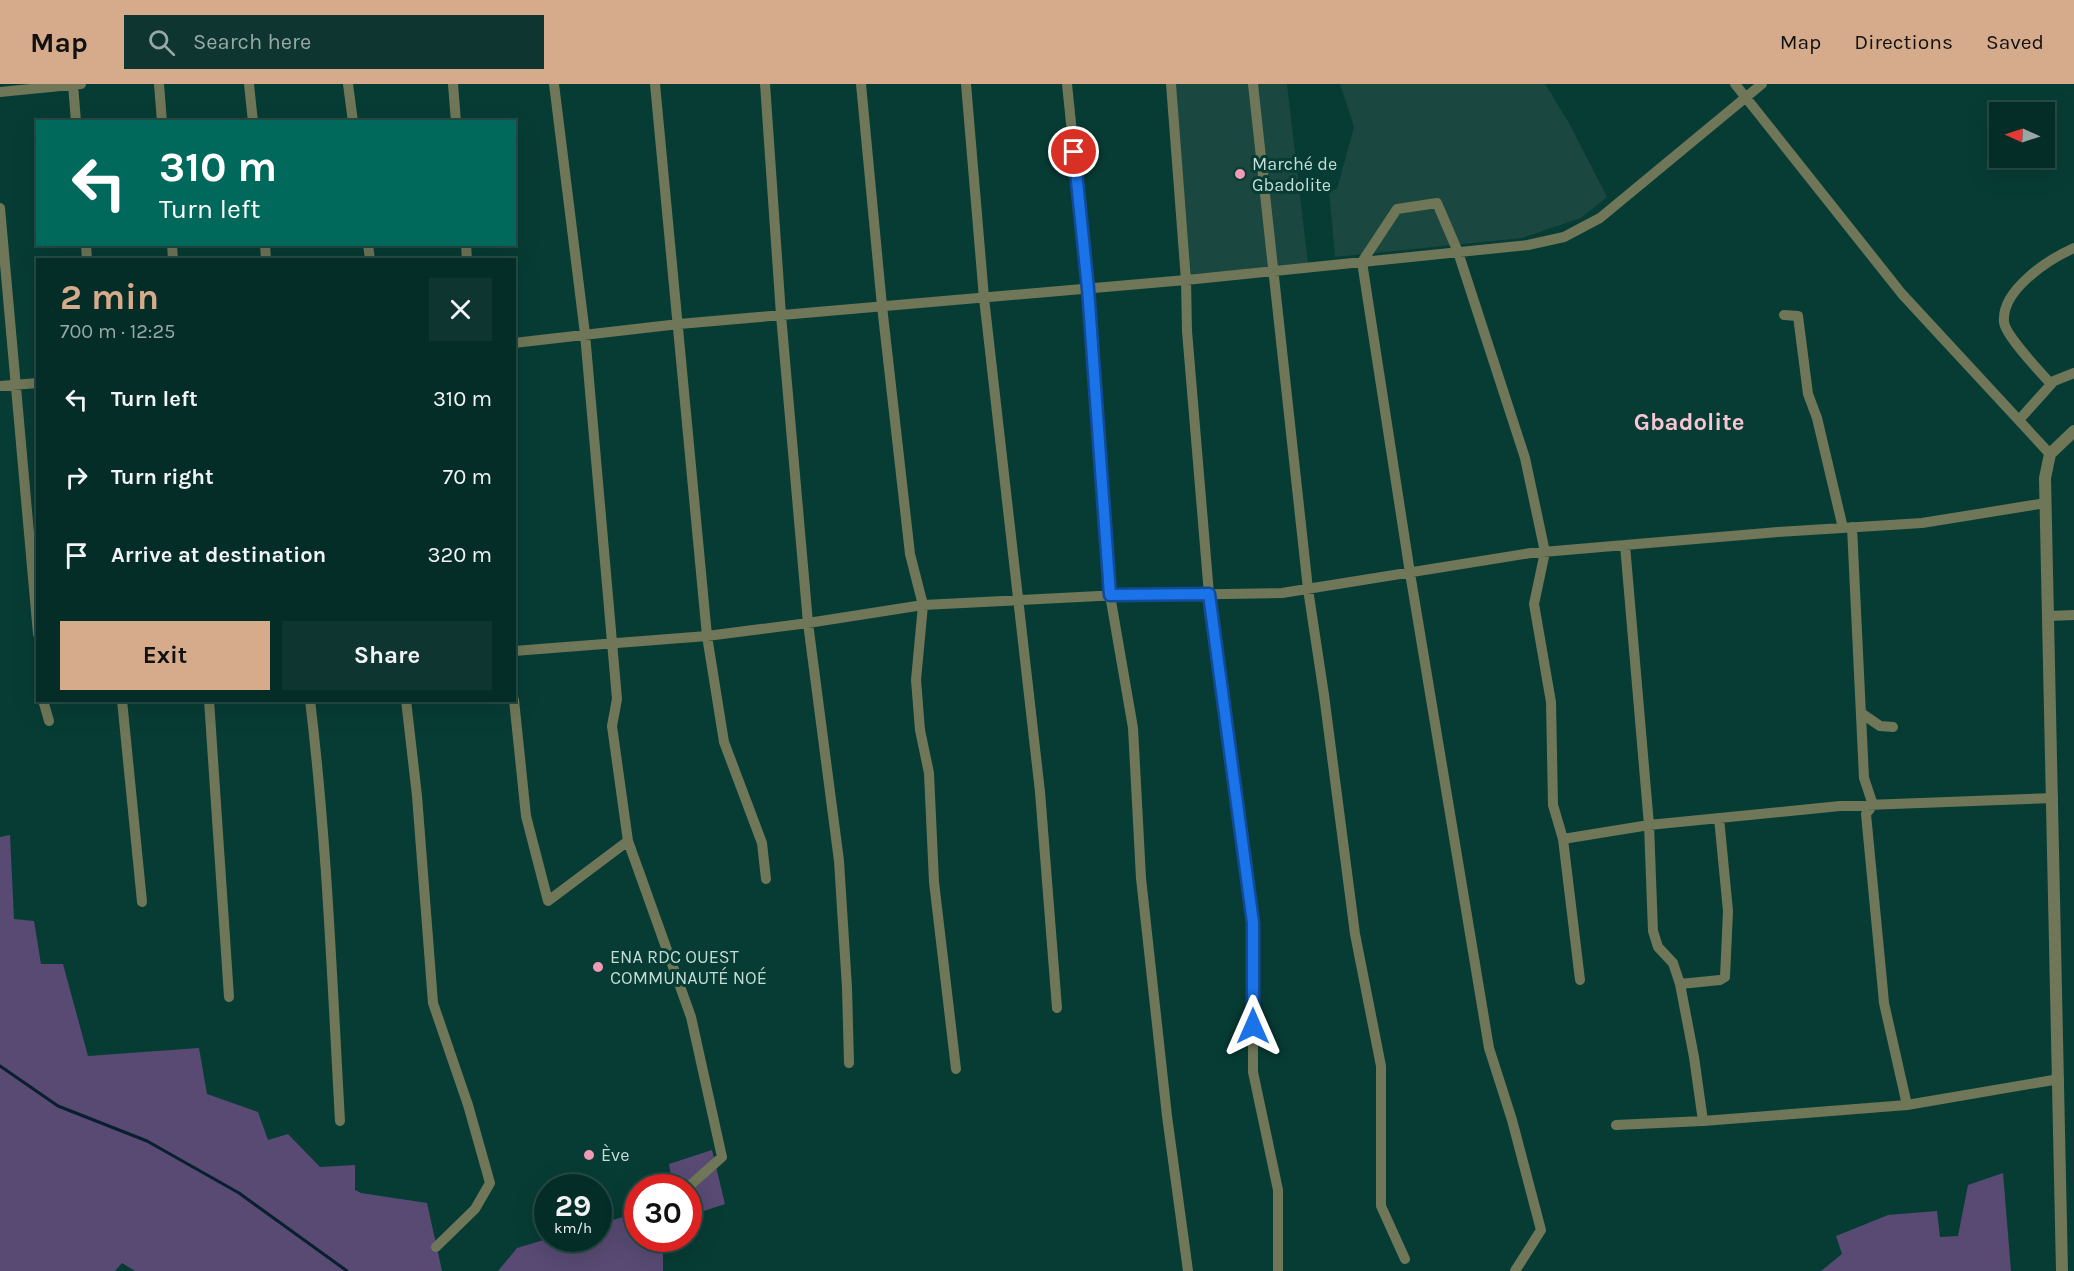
<!DOCTYPE html>
<meta charset="utf-8">
<style>
body{margin:0;font-family:Karla,sans-serif;background:#0e352f;color:#f1f3f6;height:100vh;display:flex;flex-direction:column;font-size:22px;white-space:nowrap}
*{box-sizing:border-box;margin:0}
p{font-size:20px;color:#97a8a7}
.icon{flex:none;width:33px;height:33px;fill:none;stroke:currentColor;stroke-width:2;stroke-linecap:round;stroke-linejoin:round}
.map{position:relative;flex:1;overflow:hidden}
.sheet{position:absolute;left:36px;top:174px;width:480px;height:444px;display:flex;flex-direction:column;background:#052d27;border-radius:0px;box-shadow:0 6px 24px #0002,0 0 0 2px #264944}
.sheet>*{flex:none}
.banner{position:absolute;left:36px;top:36px;width:480px;height:126px;border-radius:0px;box-shadow:0 6px 24px #0002,0 0 0 2px #264944;background:#00695c;color:#fff;overflow:hidden}
.needle{width:39px;rotate:273deg}
.buttons{position:absolute;left:1989px;top:18px;display:grid;gap:12px}
.buttons a{display:grid;place-items:center;width:66px;height:66px;border-radius:0px;background:#052d27;box-shadow:0 6px 24px #0002,0 0 0 2px #264944;font-size:30px}
.speed{position:absolute;left:534px;top:1090px;display:flex;gap:12px;font-size:30px;font-weight:700;text-align:center}
.speed>*{display:grid;place-content:center;width:78px;height:78px;border-radius:50%;background:#052d27;box-shadow:0 6px 24px #0002,0 0 0 2px #264944;line-height:1}
.speed small{font-size:15px;font-weight:400}
.speed .limit{border:9px solid #d22;background:#fff;color:#111}
.pin{position:absolute;display:grid;place-items:center;width:51px;height:51px;color:#fff;margin:-26px;border:3px solid #fff;border-radius:50%;box-shadow:0 2px 6px #0007}
.me{position:absolute;width:66px;margin:-33px;rotate:0deg;stroke-linejoin:round;filter:drop-shadow(0 0 4px #0008)}
.turn{display:flex;align-items:center;gap:21px;height:126px;padding:0 24px;font-size:27px}
.turn .icon{width:78px;height:78px;stroke-width:2.5}
.turn b{display:block;font-size:42px;line-height:51px}
.round{display:grid;place-items:center;flex:none;width:63px;height:63px;border-radius:0px;background:#0e352f}
.summary{display:flex;align-items:center;justify-content:space-between;height:102px;padding:0 24px}
h1{font-size:36px;font-weight:700;line-height:45px;color:#d6ab8b}
.action{display:flex;gap:12px;margin-top:auto;padding:12px 24px}
.action a{flex:1;height:69px;border-radius:0px;background:#d6ab8b;color:#111;font-size:24px;font-weight:700;line-height:69px;text-align:center}
.action a+a{background:#0e352f;color:#f1f3f6}
ul{padding:0;list-style:none}
li{display:flex;align-items:center;gap:18px;height:78px;padding:0 24px}
li div{flex:1}
li b{display:block;font-size:22px}
li em{font-style:normal}
header{display:flex;align-items:center;gap:36px;box-sizing:border-box;height:84px;padding:0 30px;background:#d6ab8b;color:#111}
header strong{font-size:28px}
nav{display:flex;gap:33px;margin-inline-start:auto;font-size:21px}
.search{width:420px;height:54px;background:#0e352f;display:flex;align-items:center;gap:15px;box-sizing:border-box;padding:0 21px;border-radius:0px;color:#97a8a7;font-size:22px}
.map>svg:first-child{display:block}
</style>
<header>
<strong>Map</strong>
<div class="search"><svg class="icon" aria-label="search" viewBox="0 0 24 24"><circle cx="10" cy="10" r="6"/><path d="M15 15l6 6"/></svg>Search here</div>
<nav><a>Map</a><a>Directions</a><a>Saved</a></nav>
</header>
<div class="map">
<svg width="2074" height="1187" viewBox="0 0 2074 1187">
<rect width="100%" height="100%" fill="#073c34"/>
<!-- built -->
<path fill="#1a473f" d="M1175,0H1287L1308,180L1191,190Z
M1340,0H1545L1569,39L1607,113L1581,134L1522,154L1335,173L1329,107L1337,105L1354,43Z"/>
<!-- green -->
<path fill="#584a73" d="M10,751L14,835L34,837L41,880H63L88,972L199,964L207,1010L258,1028L268,1056L288,1050L320,1083L355,1081V1106L361,1109L427,1119L442,1187H135L122,1179L115,1187H0V753Z
M712,1066L725,1120L689,1132L688,1104H673L669,1080Z
M2003,1089L2011,1187H1821L1842,1170L1836,1152L1888,1131L1937,1127L1940,1153L1958,1152L1968,1101Z
M637,1129L638,1155H663V1187H498L517,1164L547,1155H598L599,1140Z"/>
<g fill="none" stroke-linecap="round" stroke-linejoin="round">
<!-- stream -->
<path stroke="#071f2e" stroke-width="3" d="M0,982L58,1022L147,1057L239,1109L347,1187"/>
<!-- minor -->
<path stroke="#6f7758" stroke-width="10" d="M73,0L76,38
M159,0L162,38
M249,0L253,38
M348,0L353,38
M453,0L456,38
M554,0L585,250L617,615L612,642L628,757L691,933L722,1073L687,1104
M655,0L707,552L724,658L762,759L766,795
M765,0L781,231L808,539L839,777L847,904L849,979
M861,0L882,222L910,470L923,521L916,596L920,646L929,689L934,798L956,985
M966,0L984,214L1040,708L1057,924
M1067,0L1088,205L1110,511L1133,644L1141,794L1167,1032L1188,1187
M1171,0L1186,196L1187,247L1209,510L1253,839V988L1278,1106V1187
M1253,0L1308,505L1324,611L1355,850L1381,982V1122L1405,1175
M1735,0L1902,210L2050,370
M0,8L81,0
M0,124L38,550
M86,160L87,176
M172,160L173,176
M265,160L266,176
M368,160L370,176
M466,160L467,176
M1784,231L1798,232L1808,310L1817,334L1843,444
M514,259L679,240L1186,196L1528,161L1564,153L1600,134L1762,0
M2051,300C2041,289 2005,251 2004,238C2001,206 2049,175 2074,164
M0,302L38,299
M2019,336L2054,297L2074,289
M1852,443L1864,694L1873,721L1866,730L1882,897L1884,919L1907,1021
M1625,461L1649,741L1653,847L1658,863L1673,879L1680,900L1694,973L1703,1037
M2048,532L2074,531
M514,567L707,552L808,539L923,521L1099,512L1282,509L1531,469L1778,448L1922,439L2046,419
M43,616L49,637
M122,616L142,818
M209,616L229,913
M310,616C327,756 332,896 340,1037
M406,616L417,712L433,919L468,1021L490,1099L475,1125L436,1163
M514,616L526,732L548,817L628,757
M1861,629L1880,642L1893,643
M1563,755L1649,741L1840,722L2053,714
M1680,900L1720,896L1725,893L1728,827L1719,734
M1616,1041L1703,1037L1907,1021L2059,995
M1515,1187L1541,1146L1512,1036L1489,964L1410,489L1362,178L1397,125L1437,119L1458,168L1525,374L1545,468L1534,520L1551,618L1553,721L1563,755L1580,896"/>
<!-- tertiary -->
<path stroke="#6f7758" stroke-width="12" d="M2062,1187L2045,394L2050,370L2074,347"/>
</g>
<g fill="none" stroke-linecap="round" stroke-linejoin="round">
<defs>
<path id="route" d="M1074,68L1088,205L1110,511L1209,510L1253,839V942"/>
</defs>
<!-- route casing -->
<use href="#route" stroke="#114b97" stroke-width="15"/>
<!-- route -->
<use href="#route" stroke="#1a73e8" stroke-width="10"/>
</g>
<!-- markers -->
<g fill="#f09ab5" stroke="#073c34" stroke-width="2">
<circle cx="1240" cy="90" r="6"/>
<circle cx="598" cy="883" r="6"/>
<circle cx="589" cy="1071" r="6"/>
</g>
<g text-anchor="middle" stroke-width="6" stroke-linejoin="round" paint-order="stroke">
<!-- poi labels -->
<g font-size="18" fill="#c4dcd6" stroke="#073c34" text-anchor="start">
<text x="1252" y="86">Marché de<tspan x="1252" dy="21">Gbadolite</tspan></text>
<text x="610" y="879">ENA RDC OUEST<tspan x="610" dy="21">COMMUNAUTÉ NOÉ</tspan></text>
<text x="601" y="1077">Ève</text>
</g>
<!-- district labels -->
<g font-size="24" font-weight="bold" fill="#f9c6d4" stroke="#073c34">
<text x="1689" y="346">Gbadolite</text>
</g>
</g>
</svg>
<div class="buttons">
<a><svg class="needle" viewBox="-14 -14 28 28"><path d="M0-13l5 13h-10z" fill="#e53935"/><path d="M0 13l5-13h-10z" fill="#97a8a7"/></svg></a>
</div>
<div class="speed"><div>29<small>km/h</small></div><div class="limit">30</div></div>
<div class="pin" style="left:1074px;top:68px;background:#d93025"><svg class="icon" aria-label="arrive" viewBox="0 0 24 24"><path d="M6 21V4h12l-3 4 3 4H6"/></svg></div>
<svg class="me" style="left:1253px;top:942px" viewBox="-20 -20 40 40"><path d="M0-17L14 15 0 8-14 15z" fill="#1a73e8" stroke="#fff" stroke-width="4"/></svg>
<div class="banner">
<div class="turn"><svg class="icon" aria-label="left" viewBox="0 0 24 24"><path d="M17 20v-9H6M10 6l-5 5 5 5"/></svg><div><b>310 m</b>Turn left</div></div>
</div>
<section class="sheet">
<div class="summary"><div><h1>2 min</h1><p>700 m · 12:25</p></div><a class="round"><svg class="icon" aria-label="close" viewBox="0 0 24 24"><path d="M6 6l12 12M18 6L6 18"/></svg></a></div>
<ul>
<li><svg class="icon" aria-label="left" viewBox="0 0 24 24"><path d="M17 20v-9H6M10 6l-5 5 5 5"/></svg><div><b>Turn left</b></div><em>310 m</em></li>
<li><svg class="icon" aria-label="right" viewBox="0 0 24 24"><path d="M7 20v-9h11M14 6l5 5-5 5"/></svg><div><b>Turn right</b></div><em>70 m</em></li>
<li><svg class="icon" aria-label="arrive" viewBox="0 0 24 24"><path d="M6 21V4h12l-3 4 3 4H6"/></svg><div><b>Arrive at destination</b></div><em>320 m</em></li>
</ul>
<div class="action"><a>Exit</a><a>Share</a></div>
</section>
</div>
